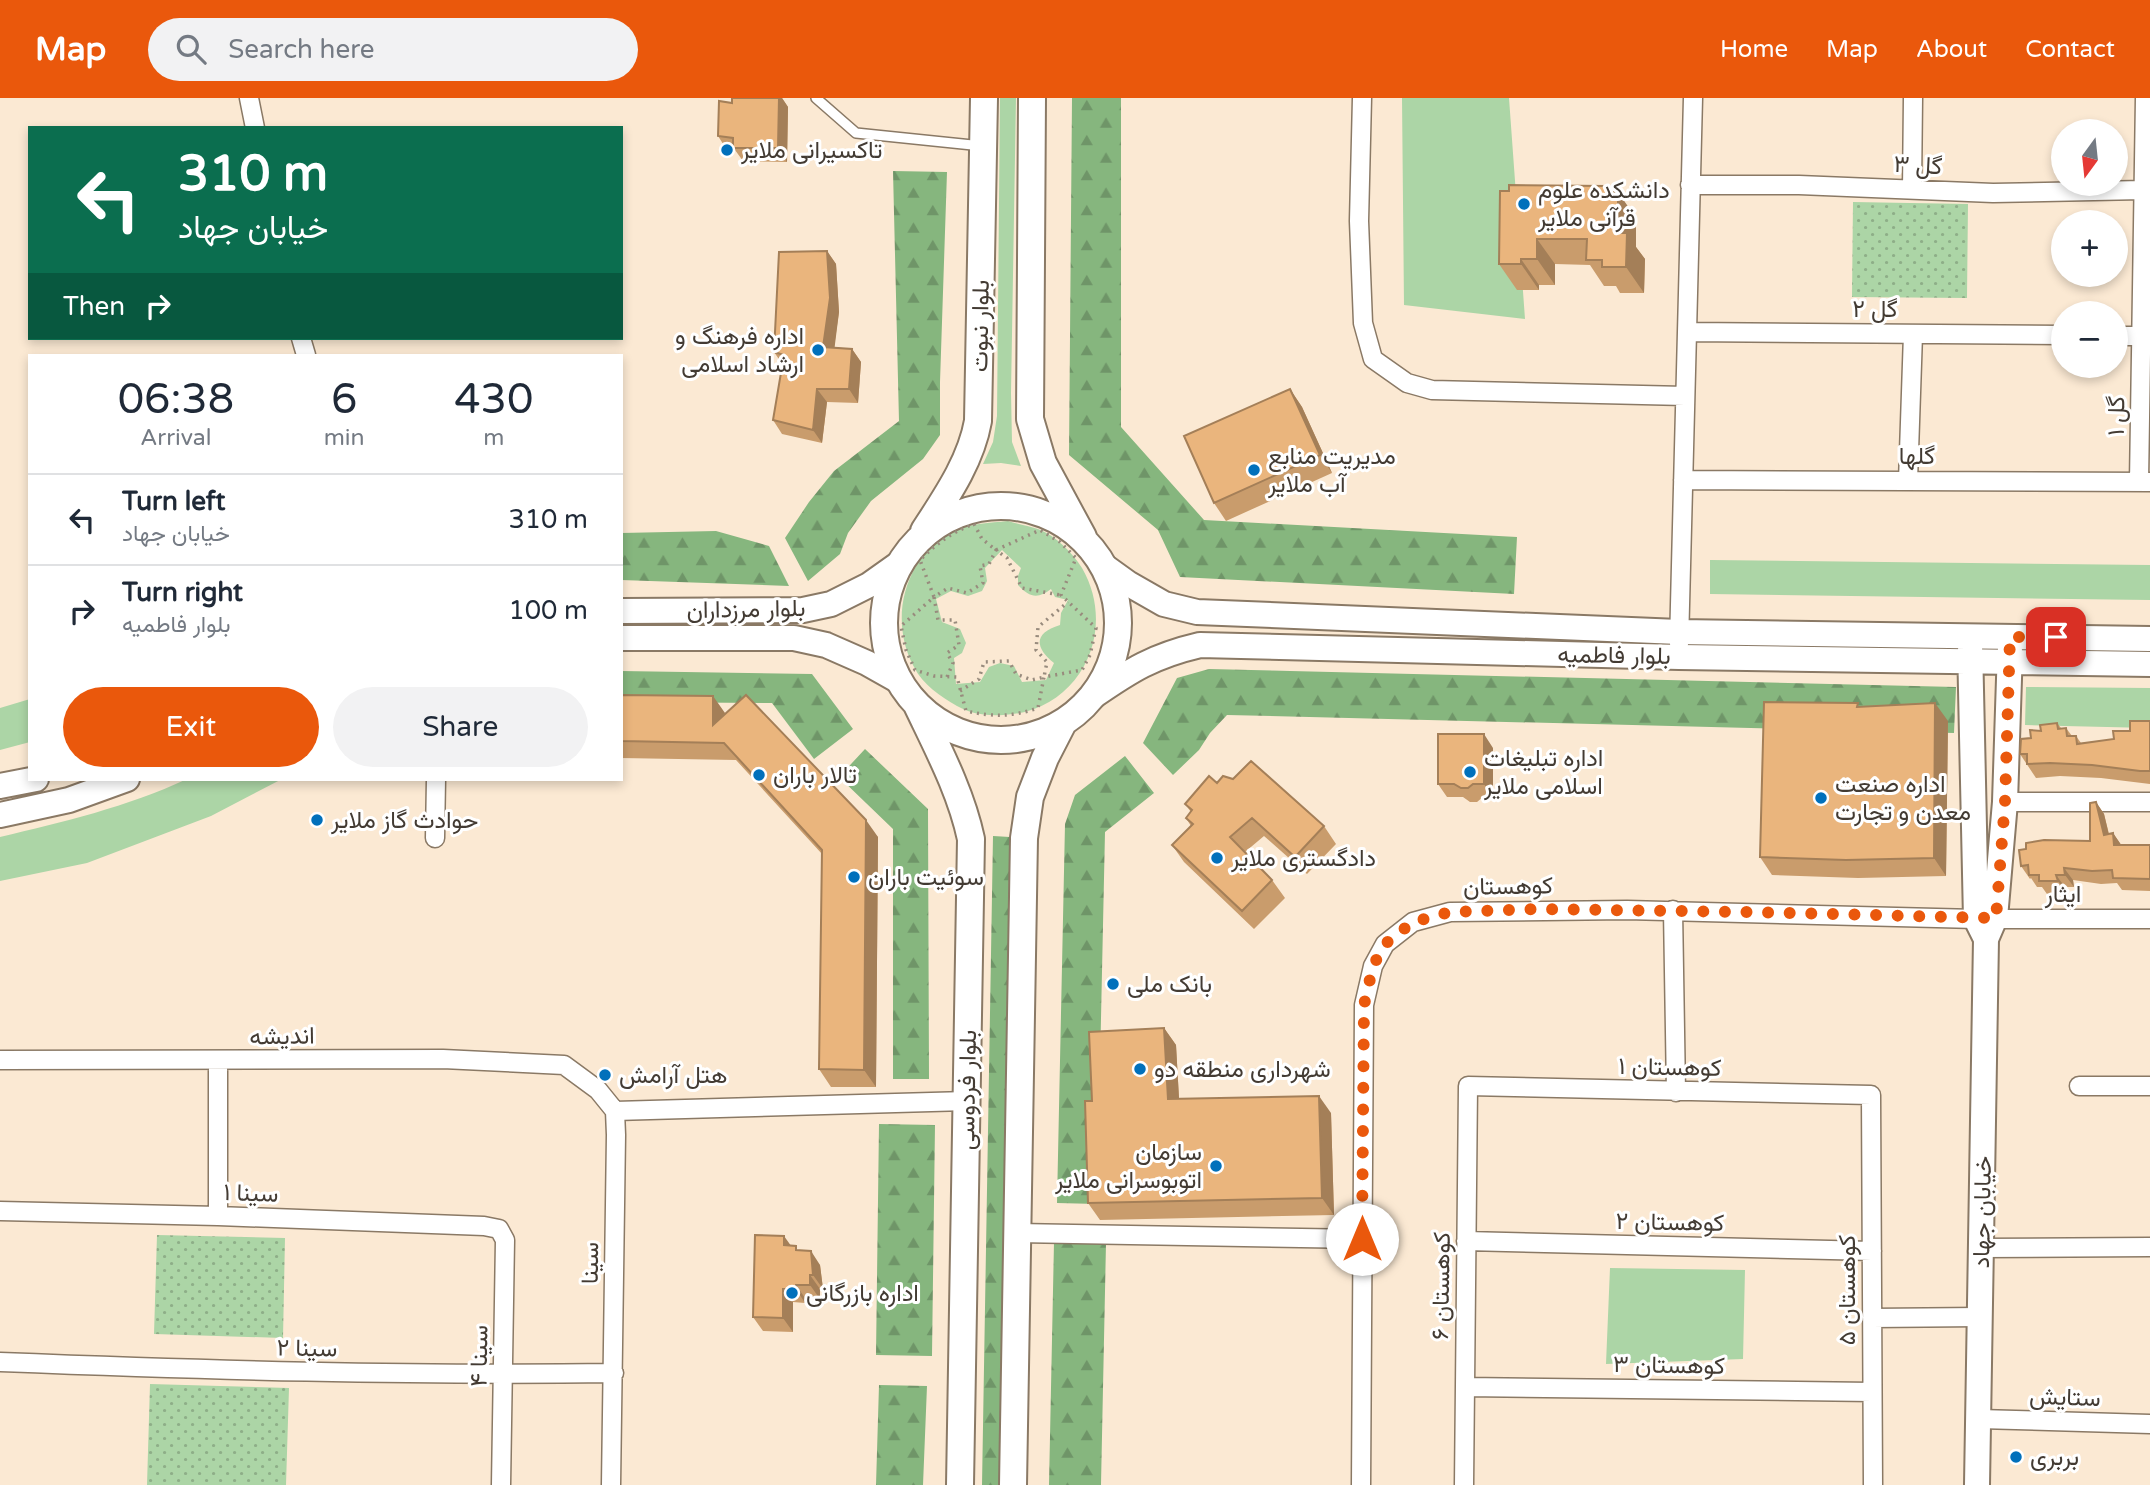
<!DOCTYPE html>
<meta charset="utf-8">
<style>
body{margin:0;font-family:"Varela Round",Vazirmatn,sans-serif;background:#f2f2f3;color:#1f2937;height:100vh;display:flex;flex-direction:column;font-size:26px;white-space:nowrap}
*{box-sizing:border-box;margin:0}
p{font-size:23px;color:#747a83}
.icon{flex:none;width:38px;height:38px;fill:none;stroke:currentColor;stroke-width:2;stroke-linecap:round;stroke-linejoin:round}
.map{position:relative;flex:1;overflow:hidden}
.details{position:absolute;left:28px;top:256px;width:595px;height:427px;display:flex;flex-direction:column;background:#fff;border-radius:0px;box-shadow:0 4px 10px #0003}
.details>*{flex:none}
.guide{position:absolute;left:28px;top:28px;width:595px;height:214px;border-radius:0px;box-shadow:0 4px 10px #0003;background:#0b6e4f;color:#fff;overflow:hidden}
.needle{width:46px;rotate:195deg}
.fabs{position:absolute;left:2051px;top:21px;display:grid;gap:14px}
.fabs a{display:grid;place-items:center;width:77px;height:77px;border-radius:50%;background:#fff;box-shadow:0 4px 10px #0003;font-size:35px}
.pin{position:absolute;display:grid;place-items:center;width:60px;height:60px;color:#fff;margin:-30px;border-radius:14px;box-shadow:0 4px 10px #0006}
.me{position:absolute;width:77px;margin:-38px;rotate:0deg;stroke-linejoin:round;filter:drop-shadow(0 0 5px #0008)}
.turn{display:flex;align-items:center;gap:24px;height:147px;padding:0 35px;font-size:32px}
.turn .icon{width:91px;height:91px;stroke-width:2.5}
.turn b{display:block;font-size:49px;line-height:60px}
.then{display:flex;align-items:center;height:66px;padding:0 35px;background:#0003;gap:14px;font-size:26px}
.eta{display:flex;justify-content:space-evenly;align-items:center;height:119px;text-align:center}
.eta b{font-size:42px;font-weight:600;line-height:49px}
.primary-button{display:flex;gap:14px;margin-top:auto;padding:14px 35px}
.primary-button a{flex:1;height:80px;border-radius:42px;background:#ea580c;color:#fff;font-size:28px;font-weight:600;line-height:80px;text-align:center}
.primary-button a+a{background:#f2f2f3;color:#1f2937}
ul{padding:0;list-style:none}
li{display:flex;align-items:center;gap:21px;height:91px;padding:0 35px;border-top:2px solid #e0e1e3}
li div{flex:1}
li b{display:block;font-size:26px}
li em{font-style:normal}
header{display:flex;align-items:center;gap:42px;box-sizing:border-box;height:98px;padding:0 35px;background:#ea580c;color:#fff}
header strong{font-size:33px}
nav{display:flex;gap:38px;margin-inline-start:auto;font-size:24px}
.search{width:490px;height:63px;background:#f2f2f3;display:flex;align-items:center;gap:18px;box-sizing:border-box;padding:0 24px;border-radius:38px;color:#747a83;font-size:26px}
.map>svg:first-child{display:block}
</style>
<header>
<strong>Map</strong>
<div class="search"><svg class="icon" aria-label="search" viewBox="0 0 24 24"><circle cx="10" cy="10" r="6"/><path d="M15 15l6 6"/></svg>Search here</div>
<nav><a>Home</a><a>Map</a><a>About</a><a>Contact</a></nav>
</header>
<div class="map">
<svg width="2150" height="1387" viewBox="0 0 2150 1387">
<defs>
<pattern id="forest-firs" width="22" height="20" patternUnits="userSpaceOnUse" patternTransform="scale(1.75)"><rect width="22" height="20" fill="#86b67e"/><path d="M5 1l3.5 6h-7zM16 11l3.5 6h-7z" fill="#6f9568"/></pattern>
<pattern id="park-dots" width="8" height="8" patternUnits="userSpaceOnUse" patternTransform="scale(1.75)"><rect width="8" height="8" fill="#acd5a6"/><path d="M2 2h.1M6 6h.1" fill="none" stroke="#8eae88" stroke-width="1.8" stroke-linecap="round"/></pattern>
</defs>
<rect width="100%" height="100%" fill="#fbe9d3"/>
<!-- grass -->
<path fill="#acd5a6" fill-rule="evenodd" d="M1000,0H1016L1011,295L1012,344L1021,368L1001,365L983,366L993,344L997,318Z
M1402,0H1509L1525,221L1404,207Z
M1008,423C1018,426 1029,428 1038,431C1056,438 1072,454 1082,470C1119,534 1079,614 1003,617C987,618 971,616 957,608C940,598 923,587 914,569C888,522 904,456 956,433C972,425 989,425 1008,423ZM1002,452L1021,470L1018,478V487C1030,500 1038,501 1051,491L1055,499L1068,502L1061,515L1060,527C1034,535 1034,549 1054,565L1046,582L1022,584L1014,568L1000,565L989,569L980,584L956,586L954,560L962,555L966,545L960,531L942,524L936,501L951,493L968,498L982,493L987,483L985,470Z
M1710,462L2150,467V502L1710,496Z
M2026,589L2150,590V630L2025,627Z
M30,601V644L0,652V610Z
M187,681H282L211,718L87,765L0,783V739C63,724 127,709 187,681Z
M1610,1170L1745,1172L1743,1261L1606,1266Z"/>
<!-- forest -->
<path fill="url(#forest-firs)" d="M1072,0H1121V329L1204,422L1517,439L1514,496L1180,479L1158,432L1069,357Z
M893,73L947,74L940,284V337L923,361L871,403L848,435L840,456L808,483L785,440L809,404L834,373L899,323Z
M716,433L769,448L789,488L621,482V435Z
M1209,571L1956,589L1954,635L1227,617L1210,635L1199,652L1173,677L1143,645L1177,580Z
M621,573L812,576L853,631L814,661L772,605L621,604Z
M865,651L928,711L929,981H893V731L839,679Z
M1125,658L1154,695L1105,734L1097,1106L1057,1105L1065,726L1075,697Z
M993,738L1010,739L999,1387H982Z
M879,1026L935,1027L932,1258L876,1257Z
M1054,1144L1106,1145L1101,1387H1049Z
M879,1287L927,1288L923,1387H876Z"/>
<!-- park -->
<path fill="url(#park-dots)" d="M1853,104L1968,106L1967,200L1852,199Z
M157,1137L285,1140L283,1240L154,1236Z
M150,1286L289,1290L286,1387H147Z"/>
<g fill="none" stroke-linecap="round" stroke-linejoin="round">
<defs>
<path id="service" d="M816,0L856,35L982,48"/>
<path id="minor" d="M249,0L255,30
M1362,0L1359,123L1363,225L1373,261L1407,285L1432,292L1685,298
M1690,87H1799L1993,95L2143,92
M1912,91L1913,0
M1687,234L2063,237
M2116,238H2141
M301,240L306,257
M1683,382L2150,384
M1908,383L1913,236
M2139,384L2145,0
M1679,546L1693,0
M2005,704H2150
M435,740L436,681
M1673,812L1676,994
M0,962L443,961L564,967L598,992L615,1013L616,1037L611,1387
M2079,988H2150
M615,1013L967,1003
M0,1113L218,1118L484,1128L499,1131L505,1142L501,1387
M218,1118V963
M1017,1135L1362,1141
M1466,1143L1872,1153
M1981,1150L2150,1149
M1872,1220L1980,1219
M0,1264C205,1272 409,1278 614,1275
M1465,1289L1872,1294
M1979,1321L2150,1326
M1361,1387L1364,907L1373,868L1385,846L1413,824L1450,814L1627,812L1976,821H2150
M1464,1387L1468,988L1871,997L1873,1387"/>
<path id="secondary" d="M1104,468L1129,486L1164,506L1197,514L1679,534L2150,541
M621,513L803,512L831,506L869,487L900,465
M621,540H794L826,547L867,565L899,583
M1970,546L1976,821L1986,841
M1092,599C1131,572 1153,558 1200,547L1679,559L2150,566
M0,688L36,681
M0,717L69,702L127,681
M1977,1387L1986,841L1995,820L2005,704L2010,550"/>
<path id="primary" d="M1032,0L1030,321L1043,365L1083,439
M884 525a117 117 0 1 1 234 0a117 117 0 1 1-234 0Z
M924,433C946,399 971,363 978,323L984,0
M917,607C938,651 961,694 971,741L960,1387
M1013,1387L1024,740L1030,699L1045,660L1063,625"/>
</defs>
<!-- service casing -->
<use href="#service" stroke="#8a7965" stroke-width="12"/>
<!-- minor casing -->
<use href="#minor" stroke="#8a7965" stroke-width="21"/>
<!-- secondary casing -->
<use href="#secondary" stroke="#8a7965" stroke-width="28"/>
<!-- primary casing -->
<use href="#primary" stroke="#8a7965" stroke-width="30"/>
<!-- path -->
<path stroke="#988b7d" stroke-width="3.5" stroke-dasharray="2 5" stroke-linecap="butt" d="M974,426L982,441L996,452L1040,432L1060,444L1076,460L1061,497L1096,530L1090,557L1082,572L1044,579L1038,610C1011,619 994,619 966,613L957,579L934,578L915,572L906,552L901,528L934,499L920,462C937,445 952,434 974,426Z
M947,579L953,565L947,555L959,547L955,522H938L934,499L948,490L967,495L983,485L980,468L989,466L996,452L1007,460L1022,490L1060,497
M960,593L979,581L984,564L1009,563L1016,576L1032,582L1044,579L1047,564L1036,552L1038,529L1068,504"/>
<!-- service -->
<use href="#service" stroke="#fff" stroke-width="9"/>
<!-- minor -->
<use href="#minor" stroke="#fff" stroke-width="18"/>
<!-- secondary -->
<use href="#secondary" stroke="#fff" stroke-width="24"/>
<!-- primary -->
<use href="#primary" stroke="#fff" stroke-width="26"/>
</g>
<!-- wall -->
<path fill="#c99c6c" d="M732,0H782L788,9L787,64L743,63L735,52H727L718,38L732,5Z
M1606,88L1610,94L1636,120V149L1645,161L1644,195H1620L1616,188H1604L1590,167L1555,166V187H1539V192H1517L1499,166L1509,93Z
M827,153L836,166L839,214L834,249L852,251L861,264L858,305L827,304L822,345L782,336L773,322L783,267L774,254Z
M1290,291L1302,309L1332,375L1226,423L1214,405Z
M621,597L725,615L878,739L876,989H831L819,971L822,756L736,662L621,660Z
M1860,608L1948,623L1946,778L1858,780L1772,777L1760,759Z
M2150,623V686L2101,680L2060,678L2036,680L2020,656L2031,640L2041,633L2057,625L2061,630H2066L2072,638H2076L2081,645L2114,641Z
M1493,650V699H1483L1477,704H1470L1463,699H1447L1438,686Z
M1217,685L1324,728L1336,746L1307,776L1264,738L1245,754L1272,782L1285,800L1254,831L1184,764L1172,747L1191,728L1186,720L1191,714L1185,706Z
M2096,704L2104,716L2109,736L2113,735L2121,747H2150V793L2122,792L2117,785L2101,786L2073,782L2074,789H2065L2067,796H2047L2042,789H2037L2031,780L2030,781L2021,768L2026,751L2090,743Z
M1164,930L1176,947L1179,1001L1331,1015L1334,1117L1100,1122L1088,1105L1092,1003Z
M791,1148L820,1167L823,1191H820V1201L805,1200V1205L793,1204V1234L763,1233L753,1219Z"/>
<!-- shaded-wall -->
<path fill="#a47f58" d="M779,0H782L788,9L787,64L778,50Z
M1606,88L1618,106V94L1636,120V149L1645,161L1644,195L1626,169L1606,94Z
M1537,141L1555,166V187L1537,161Z
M827,153L836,166L839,214L833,262L823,249Z
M1521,161L1539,187V192L1521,166Z
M852,251L861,264L858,305L849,291Z
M817,291L827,304L822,345L813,332Z
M1290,291L1302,309L1332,375L1320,357Z
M713,598L725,615L713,627Z
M1935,605L1948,623L1946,778L1934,760Z
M1484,636L1493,650V699L1484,686Z
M2096,704L2104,716L2112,750L2104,737Z
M866,722L878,739L876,989L864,972Z
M2113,735L2122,748L2114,747Z
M2064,770L2073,782L2074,789L2065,777Z
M2056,777L2065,789L2067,796L2058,783Z
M1164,930L1176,947L1180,1018L1168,1001Z
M1319,998L1331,1015L1334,1117L1322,1100Z
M784,1138L794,1152L784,1147Z
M811,1153L820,1167L823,1191L813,1177Z
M810,1177L820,1191V1201L810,1187Z
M796,1187L805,1200V1205L796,1191Z
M783,1191L793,1204V1234L783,1220Z"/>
<!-- building -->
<path fill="#eab57d" stroke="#a47f58" stroke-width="2" d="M732,0H779L778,50H733V40L718,38L719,3L732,5Z
M1509,87L1606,88V94H1618V135H1627L1626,169H1602V162H1586L1587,141H1537V161H1521V166H1499L1500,93H1509Z
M827,153L830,200L823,249L852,251L849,291H817L813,332L773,322L784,257L774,254L779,154Z
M1290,291L1320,357L1214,405L1184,338Z
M621,597L713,598V627L746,597L866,722L864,972L819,971L822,752L724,645L621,643Z
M1764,604L1858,605L1857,609L1935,605L1934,760L1846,762L1760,759Z
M2130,623H2150V673H2140L2092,667L2050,665L2027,666V656H2020L2021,641L2031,640L2030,632L2041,633L2040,627L2057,625L2058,631L2066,630L2067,638H2076L2077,646L2114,641L2113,633H2130Z
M1438,636H1484V686H1473L1468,690H1461L1454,686H1438Z
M1251,663L1324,728L1295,759L1252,720L1230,739L1272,782L1242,813L1172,747L1193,726L1186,720L1192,712L1185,706L1209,678L1217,685L1223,678L1233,681Z
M2096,704L2104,737L2113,735L2114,747H2150V781L2113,780L2112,772L2092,773L2064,770L2065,777H2056L2058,783H2039V777H2029L2028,767L2021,768L2019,752L2026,751V745L2044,742L2090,743V705Z
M1164,930L1168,1001L1319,998L1322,1100L1088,1105L1085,1003H1092L1089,934Z
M755,1137L784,1138V1147L796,1148V1152L811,1153L813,1177H810V1187H796V1191H783V1220L753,1219Z"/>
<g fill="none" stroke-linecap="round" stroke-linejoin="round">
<!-- route -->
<path stroke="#ea580c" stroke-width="12" stroke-dasharray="0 21.6" d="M1362,1141L1364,907L1373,868L1385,846L1413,824L1450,814L1536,811L1747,814L1996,820L2005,704L2010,539H2056"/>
</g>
<!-- markers -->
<g fill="#0170bb" stroke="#fff" stroke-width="2.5">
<circle cx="727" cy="52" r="7"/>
<circle cx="1524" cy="106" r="7"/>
<circle cx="818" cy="252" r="7"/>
<circle cx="1254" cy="372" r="7"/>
<circle cx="1470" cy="674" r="7"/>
<circle cx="759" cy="677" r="7"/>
<circle cx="1821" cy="700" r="7"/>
<circle cx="317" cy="722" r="7"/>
<circle cx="1217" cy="760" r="7"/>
<circle cx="854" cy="779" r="7"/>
<circle cx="1113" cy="886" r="7"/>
<circle cx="1140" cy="971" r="7"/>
<circle cx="605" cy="977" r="7"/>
<circle cx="1216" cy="1068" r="7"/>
<circle cx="792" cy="1195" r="7"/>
<circle cx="2016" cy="1359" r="7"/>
</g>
<g text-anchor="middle" stroke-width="6" stroke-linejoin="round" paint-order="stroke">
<!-- poi labels -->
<g font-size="24" fill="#433b33" stroke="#fff" text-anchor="start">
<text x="741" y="60">تاکسیرانی ملایر</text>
<text x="1538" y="100">دانشکده علوم<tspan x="1538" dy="28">قرآنی ملایر</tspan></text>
<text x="804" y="246" text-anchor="end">اداره فرهنگ و<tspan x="804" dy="28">ارشاد اسلامی</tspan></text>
<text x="1268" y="366">مدیریت منابع<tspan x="1268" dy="28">آب ملایر</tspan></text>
<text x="1484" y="668">اداره تبلیغات<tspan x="1484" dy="28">اسلامی ملایر</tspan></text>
<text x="773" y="685">تالار باران</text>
<text x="1835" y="694">اداره صنعت<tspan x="1835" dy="28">معدن و تجارت</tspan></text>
<text x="331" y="730">حوادث گاز ملایر</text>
<text x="1231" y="768">دادگستری ملایر</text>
<text x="868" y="787">سوئیت باران</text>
<text x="1127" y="894">بانک ملی</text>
<text x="1154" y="979">شهرداری منطقه دو</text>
<text x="619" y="985">هتل آرامش</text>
<text x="1202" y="1062" text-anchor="end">سازمان<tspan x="1202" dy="28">اتوبوسرانی ملایر</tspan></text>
<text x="806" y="1203">اداره بازرگانی</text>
<text x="2030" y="1367">بربری</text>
</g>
<!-- street labels -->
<g font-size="24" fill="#433b33" stroke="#fff">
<text transform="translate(1918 67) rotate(3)" y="8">گل ۳</text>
<text x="1875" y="219">گل ۲</text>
<text transform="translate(980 228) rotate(-89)" y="8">بلوار نبوت</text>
<text transform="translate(2116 318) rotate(-89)" y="8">گل ۱</text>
<text x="1917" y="366">گلها</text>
<text transform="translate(746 511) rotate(-1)" y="8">بلوار مرزداران</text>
<text transform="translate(1614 557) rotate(1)" y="8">بلوار فاطمیه</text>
<text transform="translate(1508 788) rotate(-1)" y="8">کوهستان</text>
<text x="2063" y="804">ایثار</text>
<text transform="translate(282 938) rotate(-1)" y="8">اندیشه</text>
<text transform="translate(1670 969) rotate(1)" y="8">کوهستان ۱</text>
<text transform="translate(967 992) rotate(-89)" y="8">بلوار فردوسی</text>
<text transform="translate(251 1095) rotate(2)" y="8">سینا ۱</text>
<text transform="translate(1982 1114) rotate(-89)" y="8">خیابان جهاد</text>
<text transform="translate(1670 1124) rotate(1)" y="8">کوهستان ۲</text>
<text transform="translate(590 1165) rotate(-89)" y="8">سینا</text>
<text transform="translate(1441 1188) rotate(-89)" y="8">کوهستان ۶</text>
<text transform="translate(1847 1192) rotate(-90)" y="8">کوهستان ۵</text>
<text transform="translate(307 1250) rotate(1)" y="8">سینا ۲</text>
<text transform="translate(479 1258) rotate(-89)" y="8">سینا ۴</text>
<text transform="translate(1669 1267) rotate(1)" y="8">کوهستان ۳</text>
<text transform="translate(2065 1299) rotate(2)" y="8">ستایش</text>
</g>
</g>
</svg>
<div class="fabs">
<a><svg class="needle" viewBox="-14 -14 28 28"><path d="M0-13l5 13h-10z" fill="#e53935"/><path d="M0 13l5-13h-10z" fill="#747a83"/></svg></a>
<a>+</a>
<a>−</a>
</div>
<div class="pin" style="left:2056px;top:539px;background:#d93025"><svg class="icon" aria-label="arrive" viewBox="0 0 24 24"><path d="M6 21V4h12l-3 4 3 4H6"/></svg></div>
<svg class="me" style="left:1362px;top:1141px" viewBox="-20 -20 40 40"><circle r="19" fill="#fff"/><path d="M0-13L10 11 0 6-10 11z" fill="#ea580c"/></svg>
<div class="guide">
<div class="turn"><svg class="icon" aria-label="left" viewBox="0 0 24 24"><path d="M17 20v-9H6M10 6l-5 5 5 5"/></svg><div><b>310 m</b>خیابان جهاد</div></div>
<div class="then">Then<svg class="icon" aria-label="right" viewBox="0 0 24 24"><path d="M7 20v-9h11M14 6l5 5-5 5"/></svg></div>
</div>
<section class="details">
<div class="eta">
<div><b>06:38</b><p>Arrival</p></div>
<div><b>6</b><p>min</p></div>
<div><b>430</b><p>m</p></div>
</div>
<ul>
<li><svg class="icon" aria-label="left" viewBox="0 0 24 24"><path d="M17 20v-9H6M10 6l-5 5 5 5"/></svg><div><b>Turn left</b><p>خیابان جهاد</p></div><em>310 m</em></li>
<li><svg class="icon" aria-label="right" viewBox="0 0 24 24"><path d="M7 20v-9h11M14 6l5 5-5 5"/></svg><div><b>Turn right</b><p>بلوار فاطمیه</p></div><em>100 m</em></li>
</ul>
<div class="primary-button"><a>Exit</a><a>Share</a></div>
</section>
</div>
